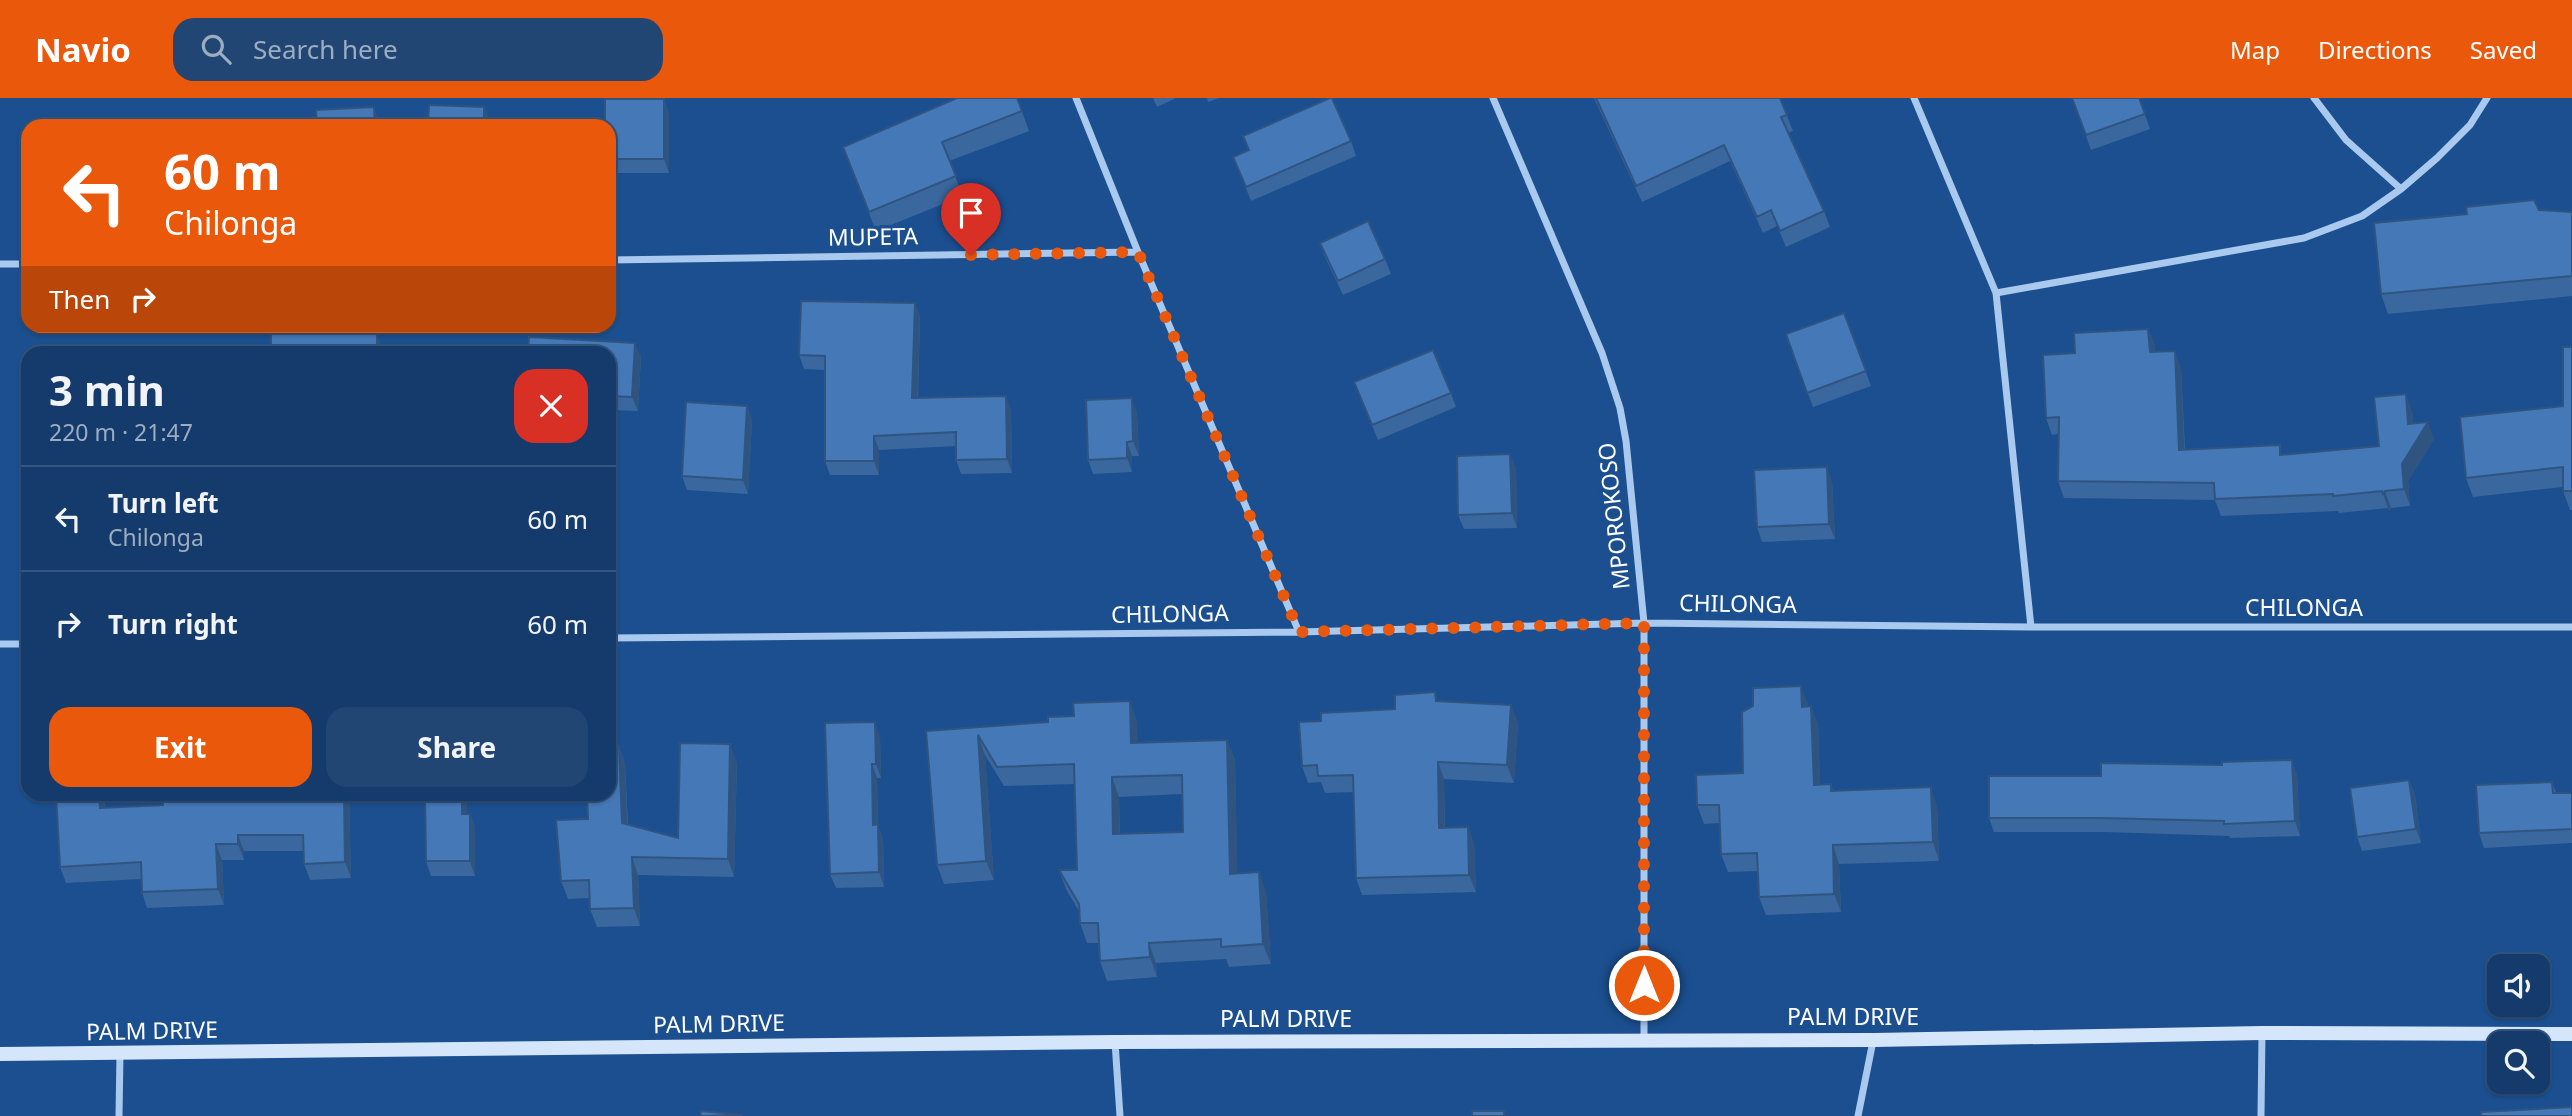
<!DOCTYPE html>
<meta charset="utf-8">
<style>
body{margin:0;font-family:"Noto Sans",sans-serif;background:#214673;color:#f1f3f6;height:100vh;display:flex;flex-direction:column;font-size:26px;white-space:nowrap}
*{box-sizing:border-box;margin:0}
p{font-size:23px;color:#9dadc1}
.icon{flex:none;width:38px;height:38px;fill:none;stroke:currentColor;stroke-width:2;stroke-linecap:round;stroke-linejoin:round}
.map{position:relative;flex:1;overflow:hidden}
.side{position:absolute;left:21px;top:248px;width:595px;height:455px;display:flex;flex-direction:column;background:#143b6b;border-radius:21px;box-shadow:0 2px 5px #0004,0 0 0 2px #33557e}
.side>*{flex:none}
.hud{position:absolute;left:21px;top:21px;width:595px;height:214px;border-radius:21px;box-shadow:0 2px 5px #0004,0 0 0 2px #33557e;background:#ea580c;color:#fff;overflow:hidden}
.controls{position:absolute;left:2487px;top:856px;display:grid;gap:14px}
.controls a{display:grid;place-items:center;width:63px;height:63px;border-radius:14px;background:#143b6b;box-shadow:0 2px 5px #0004,0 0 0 2px #33557e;font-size:35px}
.pin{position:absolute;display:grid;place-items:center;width:60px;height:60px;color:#fff;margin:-72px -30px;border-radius:50% 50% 50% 0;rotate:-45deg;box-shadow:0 0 7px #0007}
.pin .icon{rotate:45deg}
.me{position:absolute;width:77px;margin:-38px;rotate:0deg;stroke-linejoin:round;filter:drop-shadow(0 0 5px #0008)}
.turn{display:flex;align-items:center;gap:24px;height:147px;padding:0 28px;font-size:32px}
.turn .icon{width:91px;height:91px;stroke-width:2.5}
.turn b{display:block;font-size:49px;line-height:60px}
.then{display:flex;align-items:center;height:66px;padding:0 28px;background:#0003;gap:14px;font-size:26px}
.round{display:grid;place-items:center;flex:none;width:74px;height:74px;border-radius:21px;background:#214673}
.overview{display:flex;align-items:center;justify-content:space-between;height:119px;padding:0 28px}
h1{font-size:42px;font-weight:700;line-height:52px}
.cta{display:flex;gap:14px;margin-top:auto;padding:14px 28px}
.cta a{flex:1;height:80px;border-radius:21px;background:#ea580c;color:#fff;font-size:28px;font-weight:700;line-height:80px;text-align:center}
.cta a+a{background:#214673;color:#f1f3f6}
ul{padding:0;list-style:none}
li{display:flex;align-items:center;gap:21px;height:105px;padding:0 28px;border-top:2px solid #33557e}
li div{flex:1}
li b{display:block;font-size:26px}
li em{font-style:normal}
header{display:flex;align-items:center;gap:42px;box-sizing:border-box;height:98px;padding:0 35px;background:#ea580c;color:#fff}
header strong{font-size:33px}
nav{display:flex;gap:38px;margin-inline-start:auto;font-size:24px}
.search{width:490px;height:63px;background:#214673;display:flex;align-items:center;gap:18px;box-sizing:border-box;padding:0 24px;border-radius:21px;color:#9dadc1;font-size:26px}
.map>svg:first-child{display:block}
</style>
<header>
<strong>Navio</strong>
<div class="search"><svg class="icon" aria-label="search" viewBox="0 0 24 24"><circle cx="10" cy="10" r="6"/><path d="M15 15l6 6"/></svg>Search here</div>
<nav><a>Map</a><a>Directions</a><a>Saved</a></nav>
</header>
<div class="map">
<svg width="2572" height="1018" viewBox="0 0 2572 1018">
<rect width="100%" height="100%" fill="#1b4f8f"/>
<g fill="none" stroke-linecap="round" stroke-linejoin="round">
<!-- street -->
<path stroke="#a9c9ee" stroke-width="7" d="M1076,0L1138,154L1299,534
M1493,0L1602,255L1620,310L1626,343L1644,525V942
M1914,0L1996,195L2031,529
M2314,0L2346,42L2401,91
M609,162L1138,154
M0,166H28
M1996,195L2304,140L2362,118L2401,91L2437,60L2470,27L2487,0
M609,540L1299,534L1644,525L2031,529H2572
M0,546H28
M1115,944L1120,1018
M119,1018L120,956
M1858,1018L1873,943
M2261,1018L2262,935"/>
<!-- secondary -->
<path stroke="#d6e6fa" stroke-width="14" d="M0,956L1115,944L1874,942L2262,935L2572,936"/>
</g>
<!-- wall -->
<path fill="#3a679d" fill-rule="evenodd" d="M1017,0L1029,33L949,63L963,98L876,133L843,49Z
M1153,0H1176L1157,9Z
M1207,0H1219L1208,4Z
M1594,0H1780L1793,33L1788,35L1824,113L1830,129L1786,149L1777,128L1763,135L1730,63L1642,104Z
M2072,0H2139L2150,31L2091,52Z
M664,1L669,16V75H610L609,71V28Z
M1243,38L1351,43L1356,58L1251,103L1233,59L1248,53Z
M2539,112L2572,114V198L2388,216L2381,196Z
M1320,145L1385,161L1391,176L1343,197L1325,159Z
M915,205L920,219L918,300L1011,312L1012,375L961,376L956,362V348L879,352V377H830L825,363V272L804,271L799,257Z
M1844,215L1871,288L1813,309L1786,236Z
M2148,231L2155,248V254L2181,270L2185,351L2284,357L2379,348L2412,313L2413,326L2434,341L2408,383L2410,408L2391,410L2389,413L2388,410L2339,415L2338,413L2221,418L2215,402L2064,400L2058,383V336L2052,337L2046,320L2075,255Z
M2572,249V412H2570L2563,393V389L2473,399L2466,380L2563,308Z
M609,256L641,259L638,313L609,312L613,369H609Z
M1354,284L1451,295L1456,309L1378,342Z
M747,308L752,323L748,396L687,392L682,378Z
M1137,315L1139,358H1132V374L1093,376L1088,362Z
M1510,356L1516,371L1517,430L1464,431L1458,417Z
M1832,383L1835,441L1762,444L1757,429Z
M1801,588L1808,609L1818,626L1820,687L1831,686L1833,693L1937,708L1939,763L1839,766L1841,814L1766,817L1759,799L1758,773L1728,774L1721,756L1720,725L1704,726L1697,707L1743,675Z
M1439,603L1518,624L1514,685L1444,681L1445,730L1468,729L1474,746L1476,794L1362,797L1356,780L1354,694L1325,695L1321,684L1308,685L1302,668L1395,611Z
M1137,623V644L1227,642L1235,662L1237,776L1266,794L1271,866L1229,869L1226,861L1156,865L1157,879L1107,883L1100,863L1099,845H1087L1080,825V815L1066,791L1059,772H1077L1075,686L1004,688L985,657L994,782L944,786L937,767L926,633L1048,624ZM1182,696L1183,734L1120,736L1119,699Z
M880,638L881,680H877L878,728L883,741L884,789L836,790L830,776Z
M619,648L625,666L628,726L678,740L737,664L734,779L638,777L640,828L597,829L590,811V800L568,801L561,783Z
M2297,676L2300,738L2230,740L2229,738L2105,734H1994L1989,720L2101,678Z
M2409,682L2415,697L2421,745L2362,753L2357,739Z
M2552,684L2556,695H2572V745L2484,750L2479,735Z
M56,696H104L105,710L163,707L213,703H292V696H349L351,780L310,782L304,766V753H244V762H222L224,807L147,810L142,794L141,781L66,785L60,769Z
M467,716H470L475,730V778H431L426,763Z"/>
<!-- shaded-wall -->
<path fill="#305480" d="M664,1L669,16V75L664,61Z
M374,9L379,24V28H375Z
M484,9L490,23L489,28H484Z
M915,205L920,219L917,314L912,300Z
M2148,231L2155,248L2156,271L2150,254Z
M377,236L382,251V256H377Z
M635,245L641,259L638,313L632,299Z
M2175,253L2181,270L2185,369L2179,352Z
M2406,296L2412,313L2415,343L2408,326Z
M1006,298L1011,312L1012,375L1007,361Z
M1132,300L1137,315L1139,358L1133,343Z
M747,308L752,323L748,396L743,382Z
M609,312L613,369L609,357Z
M2428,324L2434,341L2408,383L2410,408L2404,391L2402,366Z
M874,338L879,352V377L874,363Z
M1127,344L1132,358V374L1127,360Z
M1510,356L1516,371L1517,430L1512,415Z
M1827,369L1832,383L1835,441L1829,426Z
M2385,393L2391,410L2389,413L2383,396Z
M1801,588L1808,606L1809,627L1802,609Z
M1130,603L1137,623L1138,664L1131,645Z
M1511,607L1518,624L1514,685L1507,667Z
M1811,608L1818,626L1821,705L1814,687Z
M875,624L880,638L881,680L876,666Z
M978,637L985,657L994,782L986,763Z
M1227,642L1235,662L1238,795L1230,776Z
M730,646L737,664L734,779L728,761Z
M619,648L625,666L628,743L622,725Z
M2292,662L2297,676L2300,738L2295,723Z
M1438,664L1444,681L1445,747L1439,730Z
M872,666L877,680L878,728L883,741L884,789L879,774L873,727Z
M1112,679L1119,699L1120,755L1113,736Z
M2409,682L2415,697L2421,745L2416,731Z
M1931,689L1937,708L1939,763L1933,744Z
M99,696H104L106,726L100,710Z
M209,696H213L215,719L209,703Z
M344,696H349L351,780L345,764Z
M462,696H467V730L462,716Z
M470,716L475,730V778L470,763Z
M1468,729L1474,746L1476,794L1469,777Z
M238,737L244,753V762L238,746Z
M216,746L222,762L224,807L218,791Z
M1833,747L1839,766L1841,814L1834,796Z
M632,759L638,777L640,828L634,810Z
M1259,774L1266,794L1271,866L1263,846Z
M1149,845L1156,865L1157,879L1150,859Z"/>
<!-- building -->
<path fill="#4478b7" stroke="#305480" stroke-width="2" fill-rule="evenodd" d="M957,0H1017L1022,13L942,44L956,78L869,114L843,49Z
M1330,0H1332L1351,43L1246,89L1233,59L1249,52L1243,38Z
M1596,0H1780L1787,17L1781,19L1824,113L1780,133L1771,112L1757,119L1724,47L1636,88Z
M2072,0H2139L2145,16L2086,37Z
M605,1H664V61H609V28H605Z
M429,7L484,9V28H428Z
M374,9L375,28H317L316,12Z
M2534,102L2539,112L2572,114V178L2381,196L2374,125L2467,116L2466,109Z
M1368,123L1385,161L1338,183L1320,145Z
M801,203L915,205L912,300L1006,298L1007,361L956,362V334L874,338V363H825V258L799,257Z
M1844,215L1866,273L1807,295L1786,236Z
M304,228H361L362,236H377V256H271V234H304Z
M2148,231L2150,254L2175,253L2179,352L2280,347V357L2379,348L2374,299L2406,296L2408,326L2428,324L2402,366L2404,391L2385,393L2383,396L2382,393L2333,398V396L2215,401L2214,385L2058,383L2059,319L2046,320L2043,257L2075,255L2074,235Z
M529,239L635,245L632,299L609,298V256H528Z
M2563,249H2572V393H2563V369L2466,380L2460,319L2563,308Z
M1433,252L1451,295L1372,327L1354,284Z
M1132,300L1133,343L1127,344V360L1088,362L1086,302Z
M686,304L747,308L743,382L682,378Z
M1510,356L1512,415L1458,417L1457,358Z
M1827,369L1829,426L1757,429L1754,372Z
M1801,588L1802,609L1811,608L1814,687L1831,686V693L1931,689L1933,744L1833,747L1834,796L1759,799L1757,755L1721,756L1719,707H1697L1696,677L1743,675L1742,614L1753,608V590Z
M1435,594L1436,603L1511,607L1507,667L1438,664L1439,730L1468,729L1469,777L1356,780L1353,677L1318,678L1317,667L1302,668L1299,624L1321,623V615L1395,611V597Z
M1130,603L1131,645L1227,642L1230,776L1259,774L1263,846L1221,849V841L1149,845L1150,859L1100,863L1098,825H1080L1079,806L1059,772H1077L1074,666L997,669L978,637L986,763L937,767L926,633L1048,624V619L1074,618L1073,605ZM1182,677L1183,734L1113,736L1112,679Z
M875,624L876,666H872L873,727L878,726L879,774L830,776L825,625Z
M680,645L730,646L728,761L632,759L634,810L590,811L589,782L561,783L556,722L588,721L587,696H609V648H619L622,725L678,740Z
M2292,662L2295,723L2224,726V723L2100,720H1989V678H2101V665L2222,667V664Z
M2409,682L2416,731L2357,739L2350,690Z
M2552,684L2553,695H2572V731L2479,735L2476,687Z
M56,696H99L100,710L163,707L162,696H209V703H292V696H344L345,764L304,766L303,737H238V746H216L218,791L142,794L141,764L60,769Z
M425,696H462V716H470V763H426Z
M2572,1009V1018H2481V1014Z
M701,1013L742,1017L700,1018Z
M1472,1013H1504V1018H1472Z"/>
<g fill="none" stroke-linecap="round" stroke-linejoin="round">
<!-- route -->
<path stroke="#ea580c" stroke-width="12" stroke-dasharray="0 21.6" d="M971,157L1138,154L1299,534L1644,525V887"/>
</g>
<g text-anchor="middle" stroke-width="7" stroke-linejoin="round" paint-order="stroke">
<!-- street labels -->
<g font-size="23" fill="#fff" stroke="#1b4f8f">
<text transform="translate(873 139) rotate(-1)" y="8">MUPETA</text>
<text transform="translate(1614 418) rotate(-96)" y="8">MPOROKOSO</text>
<text transform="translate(1738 506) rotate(1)" y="8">CHILONGA</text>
<text x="2304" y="518">CHILONGA</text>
<text transform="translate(1170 516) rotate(-1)" y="8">CHILONGA</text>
<text x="1853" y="927">PALM DRIVE</text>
<text x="1286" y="929">PALM DRIVE</text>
<text transform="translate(719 926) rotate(-1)" y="8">PALM DRIVE</text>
<text transform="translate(152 933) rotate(-1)" y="8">PALM DRIVE</text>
</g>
</g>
</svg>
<div class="controls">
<a><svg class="icon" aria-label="sound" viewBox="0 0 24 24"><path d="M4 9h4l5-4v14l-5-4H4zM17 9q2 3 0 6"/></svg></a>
<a><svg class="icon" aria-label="search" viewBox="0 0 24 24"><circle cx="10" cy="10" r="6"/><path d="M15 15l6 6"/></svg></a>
</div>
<div class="pin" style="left:971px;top:157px;background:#d93025"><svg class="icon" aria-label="arrive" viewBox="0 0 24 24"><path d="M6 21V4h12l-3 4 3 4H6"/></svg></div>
<svg class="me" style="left:1644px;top:887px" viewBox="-20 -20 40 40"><circle r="17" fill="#ea580c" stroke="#fff" stroke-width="3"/><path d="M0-11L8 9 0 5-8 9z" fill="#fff"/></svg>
<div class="hud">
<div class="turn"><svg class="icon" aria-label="left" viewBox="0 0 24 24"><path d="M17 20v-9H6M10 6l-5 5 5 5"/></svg><div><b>60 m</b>Chilonga</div></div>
<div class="then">Then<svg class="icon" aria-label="right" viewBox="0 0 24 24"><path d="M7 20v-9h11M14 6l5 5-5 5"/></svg></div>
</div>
<section class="side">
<div class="overview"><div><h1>3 min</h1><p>220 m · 21:47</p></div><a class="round" style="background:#d93025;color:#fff"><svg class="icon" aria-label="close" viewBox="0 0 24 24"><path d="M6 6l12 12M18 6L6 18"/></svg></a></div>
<ul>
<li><svg class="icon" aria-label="left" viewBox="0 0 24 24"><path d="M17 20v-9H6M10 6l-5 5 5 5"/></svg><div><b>Turn left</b><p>Chilonga</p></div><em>60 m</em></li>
<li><svg class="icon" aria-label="right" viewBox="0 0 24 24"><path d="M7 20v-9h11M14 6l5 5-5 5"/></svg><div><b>Turn right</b></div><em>60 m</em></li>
</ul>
<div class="cta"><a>Exit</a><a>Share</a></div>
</section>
</div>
